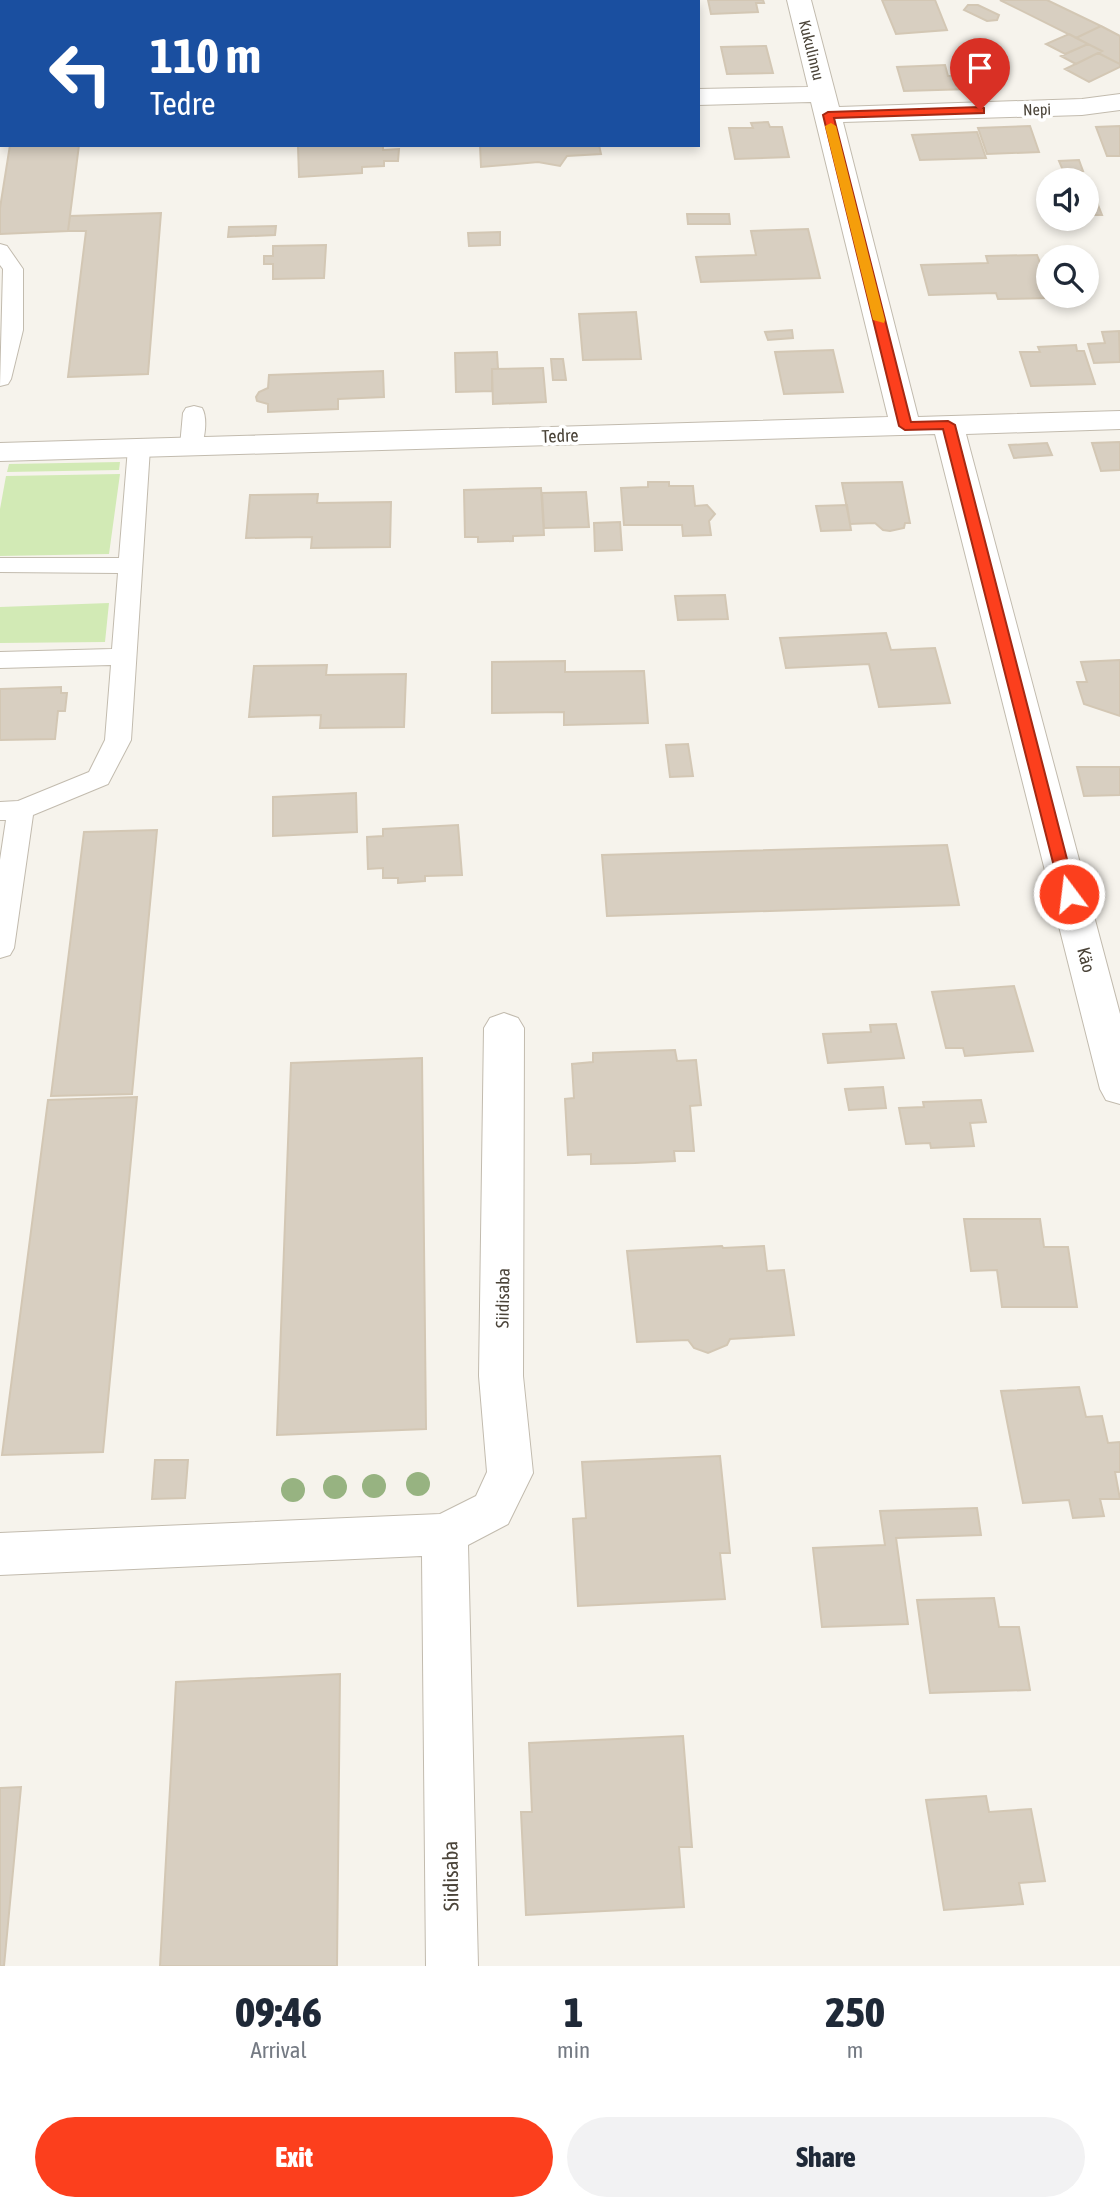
<!DOCTYPE html>
<meta charset="utf-8">
<style>
body{margin:0;font-family:"Asap Condensed",sans-serif;background:#f2f2f3;color:#1f2937;height:100vh;display:flex;flex-direction:column;font-size:26px;white-space:nowrap}
*{box-sizing:border-box;margin:0}
p{font-size:23px;color:#747a83}
.icon{flex:none;width:38px;height:38px;fill:none;stroke:currentColor;stroke-width:2;stroke-linecap:round;stroke-linejoin:round}
.map{position:relative;height:1966px;overflow:hidden}
.details{display:flex;flex-direction:column;background:#fff;flex:1}
.details>*{flex:none}
.guide{position:absolute;left:0px;top:0px;width:700px;height:147px;box-shadow:0 4px 10px #0003;background:#1a4fa0;color:#fff;overflow:hidden}
.fabs{position:absolute;left:1036px;top:168px;display:grid;gap:14px}
.fabs a{display:grid;place-items:center;width:63px;height:63px;border-radius:50%;background:#fff;box-shadow:0 4px 10px #0003;font-size:35px}
.pin{position:absolute;display:grid;place-items:center;width:60px;height:60px;color:#fff;margin:-72px -30px;border-radius:50% 50% 50% 0;rotate:-45deg;box-shadow:0 0 7px #0007}
.pin .icon{rotate:45deg}
.me{position:absolute;width:77px;margin:-38px;rotate:345deg;stroke-linejoin:round;filter:drop-shadow(0 0 5px #0008)}
.turn{display:flex;align-items:center;gap:24px;height:147px;padding:0 35px;font-size:32px}
.turn .icon{width:91px;height:91px;stroke-width:2.5}
.turn b{display:block;font-size:49px;line-height:60px}
.eta{display:flex;justify-content:space-evenly;align-items:center;height:119px;text-align:center}
.eta b{font-size:42px;font-weight:800;line-height:49px}
.button{display:flex;gap:14px;margin-top:auto;padding:14px 35px}
.button a{flex:1;height:80px;border-radius:42px;background:#fc3f1d;color:#fff;font-size:28px;font-weight:800;line-height:80px;text-align:center}
.button a+a{background:#f2f2f3;color:#1f2937}
.map>svg:first-child{display:block}
</style>
<div class="map">
<svg width="1120" height="1966" viewBox="0 0 1120 1966">
<rect width="100%" height="100%" fill="#f6f3ec"/>
<!-- green -->
<path fill="#d2eab5" d="M120,462L119,470L7,472L9,464Z
M120,474L109,554L0,556V509L6,476Z
M109,603L105,642L0,643V607Z"/>
<!-- building -->
<path fill="#d8cfc1" stroke="#d3c7b4" stroke-width="2" d="M0,0H15L2,2L0,65Z
M708,0H763L764,3H756L758,12L711,14Z
M882,0H935L947,30L896,34Z
M1000,0H1047L1101,26L1076,38Z
M968,5H978L999,15L997,20L987,21L964,10Z
M1101,26L1120,36V64L1098,53L1102,51L1076,38Z
M1069,34L1088,44L1065,54L1046,44Z
M1088,44L1102,51L1076,64L1061,56Z
M766,46L773,73L727,74L721,47Z
M1098,53L1120,64V67L1089,82L1065,69Z
M945,65L948,76H965L970,89L904,91L897,67Z
M768,122L770,127H782L789,157L735,159L729,128H753L751,123Z
M1030,126L1039,152L987,154L978,128Z
M1120,126V156H1107L1096,127Z
M977,132L986,158L920,160L912,135Z
M10,145H79L68,231L0,234V208Z
M383,145V150L399,149L398,161H384V166L362,167V173L299,177L298,146Z
M480,145H599L601,154L567,156L560,166L538,162L481,167Z
M1079,160L1083,171H1077L1081,180H1067L1059,161Z
M1087,195H1094L1102,215H1087Z
M161,213L148,374L68,377L86,231H68L70,216Z
M687,214H729L730,224H688Z
M276,226L275,235L228,237L229,227Z
M808,229L820,278L701,282L696,257L756,255L751,231Z
M500,232V245L469,246L468,233Z
M326,245L324,278L273,279V264H264V256H273V246Z
M1037,255L1041,265H1048V278H1046L1048,296L1052,298L998,299L996,293L929,295L921,265L988,263L986,256Z
M636,312L641,359L583,360L579,314Z
M792,330L793,338L768,340L765,332Z
M1119,331L1120,362L1094,363L1088,344L1105,343L1102,332Z
M1076,345L1077,351H1084L1095,384L1031,386L1020,352H1040L1038,347Z
M833,350L843,392L784,394L775,352Z
M497,352L498,369H492V391L456,392L455,353Z
M551,359H563L566,380H553Z
M543,368L546,402L493,404L492,369Z
M383,371L384,397L338,399V409L268,412V404L257,401L256,397L259,392L268,388L269,375Z
M1120,442V470L1101,471L1092,443Z
M1047,443L1052,455L1014,458L1009,445Z
M648,482H669V486H693L695,506L707,505L715,514L709,521L711,535L683,536L682,525H624L621,488L648,487Z
M902,482L910,523H905L904,528L890,531L883,530L875,523L850,524L842,483Z
M541,488L544,535L513,536V541L478,542V537H465L464,490Z
M586,492L589,527L544,528L542,493Z
M318,494L317,503L391,502L390,547L311,548L312,537L246,538L250,495Z
M847,505L851,530L821,531L816,506Z
M620,522L622,550L595,551L594,523Z
M725,595L728,619L678,620L675,596Z
M886,633L891,650L935,648L950,703L879,707L869,664L786,668L780,638Z
M1120,660V716L1084,704L1077,682H1087L1081,662Z
M565,661V672L644,671L648,723L564,725V712L492,713V662Z
M327,665L326,675L406,674L404,727L320,728L321,715L249,717L254,666Z
M61,687V693H67L65,711H58L55,739L0,740V689Z
M688,744L693,776L670,777L666,745Z
M1077,767H1120V795L1084,796Z
M356,793L357,832L273,836V797Z
M458,825L462,875L425,876V881L398,883V878H383V868L368,869L367,837L383,836V829Z
M157,830L132,1094L51,1096L84,832Z
M947,845L959,905L607,916L602,855Z
M1014,986L1033,1051L965,1056L963,1048H946L932,992Z
M896,1024L904,1058L828,1063L823,1034L871,1032L870,1025Z
M675,1050L677,1061L696,1060L701,1105L690,1106L694,1151H674L675,1161L635,1163L591,1164V1154L568,1155L565,1099L574,1098L572,1064L593,1062V1053Z
M422,1058L426,1429L277,1435L291,1063Z
M883,1087L886,1108L849,1110L845,1089Z
M137,1097L103,1452L2,1455L48,1100Z
M981,1100L986,1122L970,1123L974,1146L931,1148L930,1143L906,1144L899,1108L924,1107L923,1102Z
M964,1219H1040L1044,1247H1068L1077,1307H1002L997,1270L971,1271Z
M722,1246L723,1248L764,1246L767,1271L784,1270L794,1335L730,1339L727,1345L708,1353L694,1348L688,1340L637,1342L627,1251Z
M1079,1387L1086,1417L1102,1416L1108,1443L1120,1442V1472H1115L1120,1499H1100L1104,1516L1073,1518L1069,1500L1023,1503L1001,1391Z
M720,1456L730,1553H720L725,1599L578,1606L573,1519L586,1518L582,1462Z
M155,1460H188L185,1498L152,1499Z
M977,1508L981,1535L896,1538L908,1624L822,1627L813,1548L885,1545L880,1511Z
M994,1598L999,1627H1019L1030,1690L930,1693L917,1600Z
M340,1674L337,1966H160L176,1682Z
M683,1736L692,1847H679L684,1907L526,1915L521,1812H532L529,1743Z
M21,1787L4,1966H0V1788Z
M986,1796L989,1812L1031,1809L1045,1881L1019,1883L1023,1904L944,1910L926,1800Z"/>
<g fill="none" stroke-linecap="round" stroke-linejoin="round">
<defs>
<path id="lane" d="M57,0H75L56,2Z
M2,101V120L0,121V102Z
M0,244L7,246L23,269V330L11,379L8,384L0,386L3,269L0,265Z
M194,406L202,408C208,418 205,441 199,451H183L180,446L183,413L186,408Z
M139,441L147,443L150,448L131,740L108,784L33,815L14,948L10,955L0,958V860L6,820H0V802L18,801L89,772L105,740L111,665L0,668V652L112,649L118,573L0,572V558H119L128,448L131,443Z"/>
<path id="street" d="M787,0H811L839,107L1082,99L1120,94V110L1082,115L843,122L918,417L1120,411V429L966,434L1120,1014V1104L1106,1100L1100,1089L935,434L0,461V443L888,417L811,102L698,105V89L808,87Z
M504,1013L518,1018L524,1028L523,1376L533,1473L508,1524L468,1545L478,1966H426L422,1556L0,1575V1533L440,1514L476,1496L487,1472L479,1376L484,1028L490,1018Z"/>
</defs>
<!-- lane casing -->
<use href="#lane" stroke="#c2bbae" stroke-width="2"/>
<!-- street casing -->
<use href="#street" stroke="#c2bbae" stroke-width="2"/>
<!-- lane -->
<use href="#lane" fill="#fff" fill-rule="evenodd"/>
<!-- street -->
<use href="#street" fill="#fff" fill-rule="evenodd"/>
</g>
<!-- trees -->
<g fill="#97b381">
<circle cx="418" cy="1484" r="12"/>
<circle cx="374" cy="1486" r="12"/>
<circle cx="335" cy="1487" r="12"/>
<circle cx="293" cy="1490" r="12"/>
</g>
<!-- route -->
<path fill="#fc3f1d" stroke="#a42913" stroke-width="2" d="M980,107L984,108V113L834,118L911,422L948,421L955,425L1076,894L1069,899L1061,894L943,429L905,430L899,426L823,115L828,112Z"/>
<!-- slow -->
<path fill="#f59e0b" d="M831,123L836,126L885,320L884,323L873,320L825,126Z"/>
<g text-anchor="middle" stroke-width="7" stroke-linejoin="round" paint-order="stroke">
<!-- far-street labels -->
<g font-size="16" fill="#4b4439" stroke="#fff">
<text transform="translate(812 50) rotate(76)" y="6">Kukulinnu</text>
<text transform="translate(1037 109) rotate(-2)" y="6">Nepi</text>
</g>
<!-- street labels -->
<g font-size="18" fill="#4b4439" stroke="#fff">
<text transform="translate(560 436) rotate(-2)" y="6">Tedre</text>
<text transform="translate(1086 960) rotate(75)" y="6">Käo</text>
<text transform="translate(503 1298) rotate(-89)" y="6">Siidisaba</text>
</g>
<!-- near-street labels -->
<g font-size="21" fill="#4b4439" stroke="#fff">
<text transform="translate(451 1876) rotate(-91)" y="7">Siidisaba</text>
</g>
</g>
</svg>
<div class="fabs">
<a><svg class="icon" aria-label="sound" viewBox="0 0 24 24"><path d="M4 9h4l5-4v14l-5-4H4zM17 9q2 3 0 6"/></svg></a>
<a><svg class="icon" aria-label="search" viewBox="0 0 24 24"><circle cx="10" cy="10" r="6"/><path d="M15 15l6 6"/></svg></a>
</div>
<div class="pin" style="left:980px;top:110px;background:#d93025"><svg class="icon" aria-label="arrive" viewBox="0 0 24 24"><path d="M6 21V4h12l-3 4 3 4H6"/></svg></div>
<svg class="me" style="left:1069px;top:894px" viewBox="-20 -20 40 40"><circle r="17" fill="#fc3f1d" stroke="#fff" stroke-width="3"/><path d="M0-11L8 9 0 5-8 9z" fill="#fff"/></svg>
<div class="guide">
<div class="turn"><svg class="icon" aria-label="left" viewBox="0 0 24 24"><path d="M17 20v-9H6M10 6l-5 5 5 5"/></svg><div><b>110 m</b>Tedre</div></div>
</div>
</div>
<section class="details">
<div class="eta">
<div><b>09:46</b><p>Arrival</p></div>
<div><b>1</b><p>min</p></div>
<div><b>250</b><p>m</p></div>
</div>
<div class="button"><a>Exit</a><a>Share</a></div>
</section>
